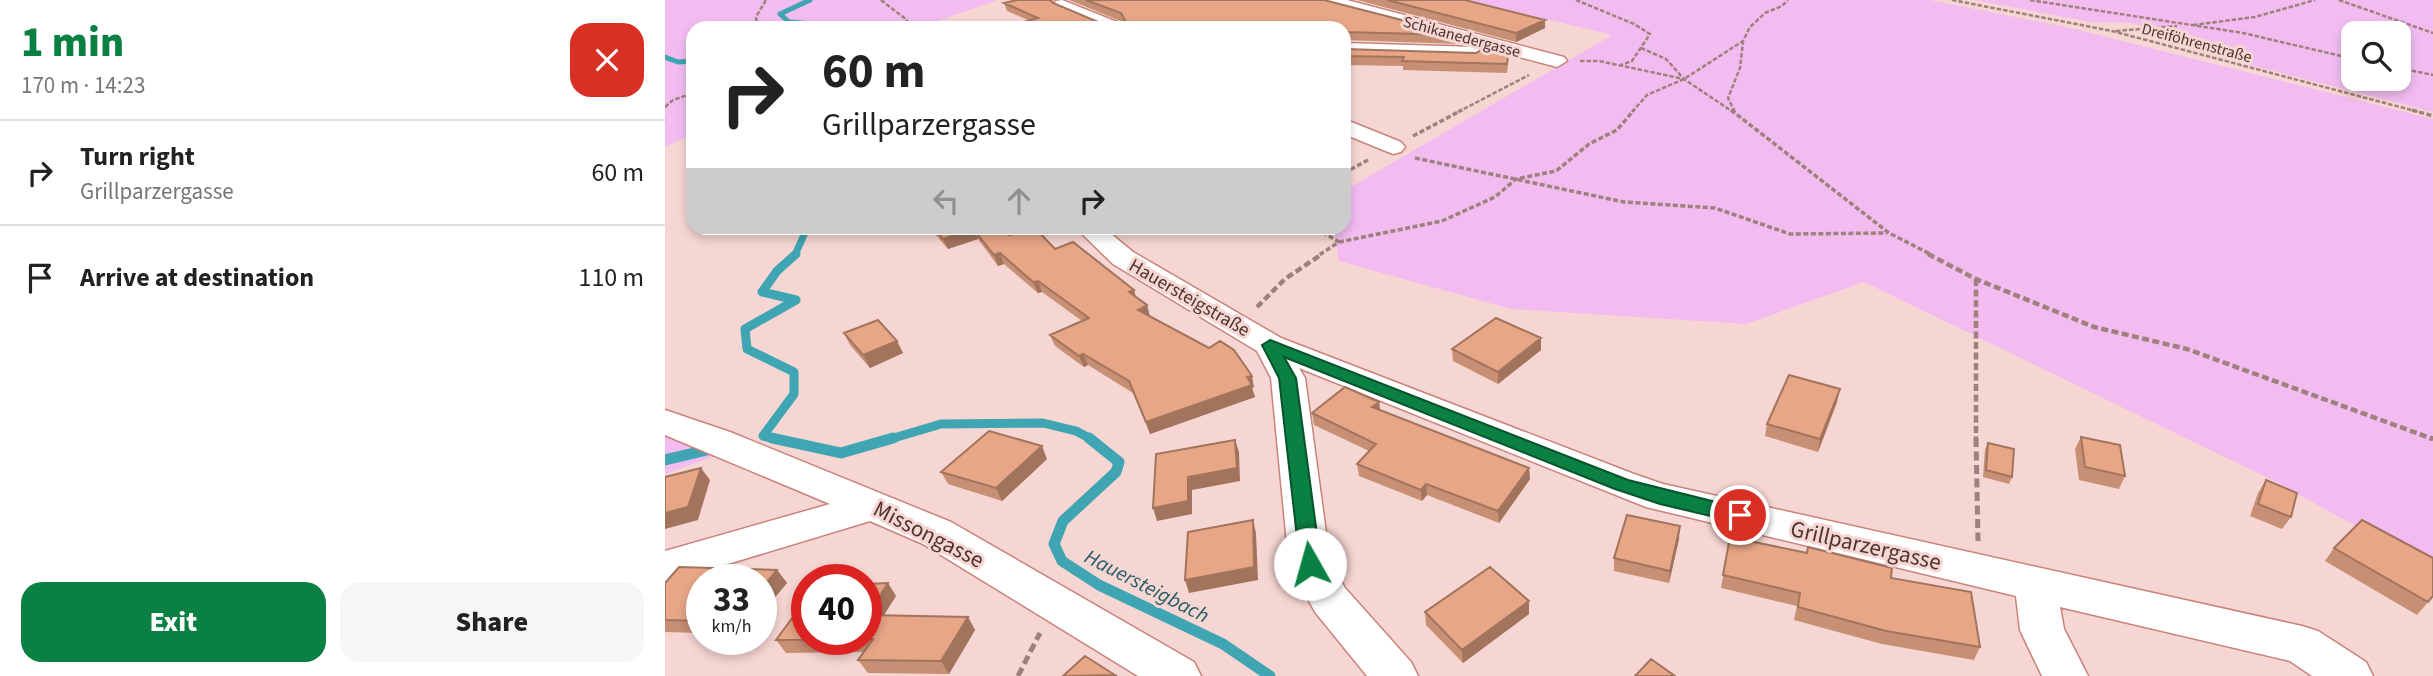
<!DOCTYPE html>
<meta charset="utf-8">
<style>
body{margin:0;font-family:"Source Sans 3",sans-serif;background:#f6f6f6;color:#222;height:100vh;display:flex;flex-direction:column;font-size:26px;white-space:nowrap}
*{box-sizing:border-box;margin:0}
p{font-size:23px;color:#767676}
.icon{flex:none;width:38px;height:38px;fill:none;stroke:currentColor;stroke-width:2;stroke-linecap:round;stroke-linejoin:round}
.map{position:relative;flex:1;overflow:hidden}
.panel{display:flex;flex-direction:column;background:#fff;width:665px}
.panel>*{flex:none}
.banner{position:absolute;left:21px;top:21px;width:665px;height:214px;border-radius:21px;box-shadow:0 4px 10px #0003;background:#fff;color:#222;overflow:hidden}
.fabs{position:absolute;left:1676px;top:21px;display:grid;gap:14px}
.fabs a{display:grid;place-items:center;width:70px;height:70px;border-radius:14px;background:#fff;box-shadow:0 4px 10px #0003;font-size:35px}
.speed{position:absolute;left:21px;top:564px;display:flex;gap:14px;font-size:35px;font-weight:700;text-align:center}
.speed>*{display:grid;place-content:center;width:91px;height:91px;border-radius:50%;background:#fff;box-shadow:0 4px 10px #0003;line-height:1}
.speed small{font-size:18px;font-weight:400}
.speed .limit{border:10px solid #d22;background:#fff;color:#111}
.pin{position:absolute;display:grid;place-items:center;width:60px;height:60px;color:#fff;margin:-30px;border:4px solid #fff;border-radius:50%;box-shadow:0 2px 7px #0007}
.me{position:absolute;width:77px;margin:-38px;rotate:353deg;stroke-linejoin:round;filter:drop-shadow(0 0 5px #0008)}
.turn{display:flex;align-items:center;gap:24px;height:147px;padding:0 21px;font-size:32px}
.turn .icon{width:91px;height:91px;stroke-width:2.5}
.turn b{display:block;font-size:49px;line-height:60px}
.lanes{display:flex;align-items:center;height:66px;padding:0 21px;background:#0003;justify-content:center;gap:35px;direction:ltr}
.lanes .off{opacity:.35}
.round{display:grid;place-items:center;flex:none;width:74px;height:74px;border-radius:21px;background:#f6f6f6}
.headline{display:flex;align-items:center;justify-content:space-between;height:119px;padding:0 21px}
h1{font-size:42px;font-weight:800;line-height:52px;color:#0b8043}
.cta{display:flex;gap:14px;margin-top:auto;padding:14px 21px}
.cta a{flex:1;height:80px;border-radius:21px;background:#0b8043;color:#fff;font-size:28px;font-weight:800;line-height:80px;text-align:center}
.cta a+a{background:#f6f6f6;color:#222}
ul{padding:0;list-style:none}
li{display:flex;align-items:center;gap:21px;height:105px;padding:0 21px;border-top:2px solid #e0e0e0}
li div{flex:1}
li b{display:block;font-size:26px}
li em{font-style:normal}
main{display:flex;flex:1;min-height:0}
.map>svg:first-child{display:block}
</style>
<main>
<section class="panel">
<div class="headline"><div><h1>1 min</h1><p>170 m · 14:23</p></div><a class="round" style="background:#d93025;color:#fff"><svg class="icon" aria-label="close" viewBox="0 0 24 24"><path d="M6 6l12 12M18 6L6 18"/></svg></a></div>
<ul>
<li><svg class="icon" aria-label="right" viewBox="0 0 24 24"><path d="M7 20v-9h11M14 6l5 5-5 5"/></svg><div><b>Turn right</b><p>Grillparzergasse</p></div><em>60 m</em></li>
<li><svg class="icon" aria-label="arrive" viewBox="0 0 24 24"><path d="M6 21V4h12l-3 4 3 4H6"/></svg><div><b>Arrive at destination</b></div><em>110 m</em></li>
</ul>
<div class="cta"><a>Exit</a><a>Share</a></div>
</section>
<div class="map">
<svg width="1768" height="676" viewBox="0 0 1768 676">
<rect width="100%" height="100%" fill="#f6d6d2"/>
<!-- green -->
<path fill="#f2bcf1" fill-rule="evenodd" d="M0,0H333L252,28H28V134L0,147Z
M802,0H1265L1406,28L1768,119V569L1613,483L1199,282L1081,324L846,309L674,261L668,228H679V191L947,35Z
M1309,0H1768V112L1534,52L1498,38L1496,34L1499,32L1466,23L1426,22ZM1734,33V79H1689V33Z
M0,421L32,430L50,456L0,474Z"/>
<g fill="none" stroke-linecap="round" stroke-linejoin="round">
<!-- stream-far3 -->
<path stroke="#3fa5b2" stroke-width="5" d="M145,0L115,14L124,22L194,28
M0,57L13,62L28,61"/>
<!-- stream-far2 -->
<path stroke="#3fa5b2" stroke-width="7" d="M130,255L142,228"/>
<!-- stream-far1 -->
<path stroke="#3fa5b2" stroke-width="9" d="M115,440L98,436L129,394V372L82,349L80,329L131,300L97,292L112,271L131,254
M222,440L276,424L378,423L411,431L428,440"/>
<!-- stream -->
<path stroke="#3fa5b2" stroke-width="11" d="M107,438L176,453L228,438
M424,438L454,462L451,472L398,521L389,544L397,561L434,585L558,644L605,676
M0,460L42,450"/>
<defs>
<path id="minor" d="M397,0L457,24L460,28H436L391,9L388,5L391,1Z
M654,0H682L899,57L902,61L892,67L656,4Z
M679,43L811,47L821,53L811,59L679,55Z
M679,119L736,142L740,147L736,152L728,154L679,134Z
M411,228H439L468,252L616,338L969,474L998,484L1637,626L1653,631L1701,662L1708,676H1647L1625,661L1395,607L1399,629L1423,676H1377L1355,630L1351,596L981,507L634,368L640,378L665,562L680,588L746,662L753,676H702L650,612L624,564L606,378L592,351L448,264Z
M0,410L65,432L286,522L529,662L536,676H473L258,544L205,521L0,583V551L165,504L0,435Z"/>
</defs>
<!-- minor casing -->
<use href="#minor" stroke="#c9837a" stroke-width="3"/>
<!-- path-far3 -->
<path stroke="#9f807c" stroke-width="2.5" stroke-dasharray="4.5 2" stroke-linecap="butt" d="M216,0L242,20L238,28
M911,0L969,24L985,34L967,61L956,65
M1287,0L1447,31L1754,112
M1365,0L1578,33L1689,59
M1674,0L1768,33
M1528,25L1590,17L1650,0
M92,28L91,17L101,0
M1451,31L1512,26
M976,48L1001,59L1019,79
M915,61H934L1019,79L1068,112
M1734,68L1768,75
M0,107L8,100L28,93
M793,112L864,75
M967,112L982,95L1019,79L1078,41L1085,27L1100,13L1117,6L1123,0
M1070,112L1063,98L1075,68L1078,42"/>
<!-- path-far2 -->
<path stroke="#9f807c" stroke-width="3.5" stroke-dasharray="5 2.5" stroke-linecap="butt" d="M1066,110L1224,233L1267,255
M1747,110L1768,116
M748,136L797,110
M750,158L959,202L1050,208L1125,234L1222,233
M679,173L703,160
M651,228L674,242L654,255
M674,242L777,221L830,197L851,179L891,171L924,144L952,130L969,110"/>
<!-- path-far1 -->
<path stroke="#9f807c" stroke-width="4.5" stroke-dasharray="7 3.5" stroke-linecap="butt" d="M1263,254L1311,279L1429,327L1522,349L1768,439
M1311,279V440
M592,307L620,279L657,254"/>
<!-- path -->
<path stroke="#9f807c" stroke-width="5" stroke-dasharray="9 4.5" stroke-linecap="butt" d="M1311,438L1313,541
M1765,438L1768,439
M353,676L375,633"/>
<!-- minor -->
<use href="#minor" fill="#fff" fill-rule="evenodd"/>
</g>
<!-- wall -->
<path fill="#c78f73" d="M352,0H388V3L433,22H458L404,0H659L795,35V44L679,40V28H336L363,20L342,11L339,3Z
M692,0H802L880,28L851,42Z
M679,49L811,53L843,65L842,73L738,70V66L679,65Z
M265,228H337L344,235L390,249L469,290L471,298L482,305L485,316L589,387L587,388L590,397L485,434L468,393L423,365L419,367L390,346L385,335L417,321L377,292L373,293L339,264L333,266L313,239L283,249Z
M179,333L232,341L238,353L205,368L185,345Z
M876,338V350L833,384L788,361L787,349Z
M714,402L715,410L864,468L865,479L834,523L762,495L757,501L694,476L692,464L704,451L649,425L647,413Z
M1172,402L1153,452L1100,436L1102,424Z
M1416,437L1460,476L1454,489L1414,480L1410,449Z
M1323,443L1347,477L1344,484L1318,477L1320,449Z
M382,459L337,501L283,484L276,472Z
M1601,480L1626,517L1617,529L1585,516L1593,493Z
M1065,537L1226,578L1315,647L1309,660L1217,644L1129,620L1132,606L1056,588Z
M1014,539L1004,583L949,571V558Z
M1669,548L1768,596L1752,615L1660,561Z
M14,567L112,570L122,583L96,614V579H37V633L0,632V583Z
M231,596L219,615L303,617L310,630L284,674L203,673L193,660L199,652L121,653L111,640Z
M864,601V614L798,663L761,625L760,612Z"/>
<!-- shaded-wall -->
<path fill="#a2745e" d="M880,20V28L851,42V33Z
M308,229L313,239L283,249L278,239Z
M335,253L339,264L333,266L329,255Z
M373,281L377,292L373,293L368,282Z
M469,290L472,301L464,292Z
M482,305L485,317L473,310Z
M876,338V350L833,384V372Z
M232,341L238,353L205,368L198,355Z
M418,354L423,365L419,367L414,356Z
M587,376L589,387L587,388L590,397L485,434L481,422Z
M1175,389L1172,402L1153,452L1155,439Z
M714,402L715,413L707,407Z
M570,440L574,452L575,481L527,490V514L492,521L488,508Z
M377,446L382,459L337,501L331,488Z
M36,468L45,480L33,520L0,529V513Z
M864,468L865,479L834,523L833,511Z
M761,484L762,495L757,501L756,490Z
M588,520L591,533L593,580L524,593L520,580Z
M1015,526L1014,539L1004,583L1005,571Z
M112,570L122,583L96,614V589Z
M223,583L231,596L211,627L203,615Z
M864,601V614L798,663L797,650Z
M303,617L310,630L284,674L276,661Z"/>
<!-- building -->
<path fill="#e7a686" stroke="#a2745e" stroke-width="2" d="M352,0H385L388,3L433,22H458L460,20L456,13L421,0H659L795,35L679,32V28H336L373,18L339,3Z
M722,0H800L880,20L851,33Z
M679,49L811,53L818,49L843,56L842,64L737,61L739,57L679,56Z
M269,228H337L344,235L366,228H370L390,249L408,242L469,290L464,292L482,305L473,310L544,348L555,341L569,350L587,376L582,377L587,385L481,422L464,381L418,354L414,356L385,335L424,318L373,281L368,282L335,253L329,255L308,229L278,239Z
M831,318L876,338L833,372L787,349Z
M213,320L232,341L198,355L179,333Z
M1124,375L1175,389L1155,439L1102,424Z
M680,387L714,402L707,407L864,468L833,511L761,484L756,490L692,464L711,444L647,413Z
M324,431L377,446L331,488L276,472Z
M1416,437L1455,445L1460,476L1420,467Z
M570,440L572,468L523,477V501L488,508L491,454Z
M1323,443L1349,449L1347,477L1321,470Z
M36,468L23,507L0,513V477Z
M1601,480L1632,493L1626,517L1593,504Z
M962,515L1015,526L1005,571L949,558Z
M588,520L589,567L520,580L523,532Z
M1697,520L1768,558V596L1763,602L1669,548Z
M1065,537L1142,553L1143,547L1227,568L1226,578L1306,592L1315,647L1221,631L1133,607L1135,593L1058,575Z
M14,567L112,570L96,589V579H37V621L0,620V583Z
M825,567L864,601L797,650L760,612Z
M223,583L203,615L303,617L276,661L193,660L208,639L111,640L142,598V639H201V584Z
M420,656L450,675L398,676Z
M986,659L1010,676H970Z"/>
<!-- route -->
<path fill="#0b8043" stroke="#07532c" stroke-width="2" d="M605,340L963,480L1075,508L1082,510L1085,515L1082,520L1075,523L995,504L950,489L619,357L631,378L656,564L653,569L645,572L638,569L635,564L614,378L597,345Z"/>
<g text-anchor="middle" stroke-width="6" stroke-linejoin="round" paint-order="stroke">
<!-- far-street labels -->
<g font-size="16" fill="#50322e" stroke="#f6d6d2">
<text transform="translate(797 36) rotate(15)" y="6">Schikanedergasse</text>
<text transform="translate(1532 42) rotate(15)" y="6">Dreiföhrenstraße</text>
</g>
<!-- street labels -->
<g font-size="19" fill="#50322e" stroke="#f6d6d2">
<text transform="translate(525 297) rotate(30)" y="7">Hauersteigstraße</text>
</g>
<!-- water labels -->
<g font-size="21" font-style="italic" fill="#245c64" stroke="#f6d6d2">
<text transform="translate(482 586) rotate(27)" y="7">Hauersteigbach</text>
</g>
<!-- near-street labels -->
<g font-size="23" fill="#50322e" stroke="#f6d6d2">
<text transform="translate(264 534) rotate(27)" y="8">Missongasse</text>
<text transform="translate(1201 545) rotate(13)" y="8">Grillparzergasse</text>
</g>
</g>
</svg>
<div class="fabs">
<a><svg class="icon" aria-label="search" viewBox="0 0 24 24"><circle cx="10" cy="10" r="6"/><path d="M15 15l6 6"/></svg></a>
</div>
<div class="speed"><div>33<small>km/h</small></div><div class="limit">40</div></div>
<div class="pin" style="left:1075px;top:515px;background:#d93025"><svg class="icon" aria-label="arrive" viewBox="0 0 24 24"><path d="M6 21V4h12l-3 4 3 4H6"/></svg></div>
<svg class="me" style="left:645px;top:564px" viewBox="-20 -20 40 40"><circle r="19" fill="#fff"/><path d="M0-13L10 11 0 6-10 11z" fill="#0b8043"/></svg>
<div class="banner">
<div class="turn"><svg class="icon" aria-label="right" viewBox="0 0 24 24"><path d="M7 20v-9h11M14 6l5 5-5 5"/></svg><div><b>60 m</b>Grillparzergasse</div></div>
<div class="lanes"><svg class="icon off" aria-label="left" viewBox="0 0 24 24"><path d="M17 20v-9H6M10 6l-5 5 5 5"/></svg><svg class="icon off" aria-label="ahead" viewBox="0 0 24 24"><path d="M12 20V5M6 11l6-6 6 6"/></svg><svg class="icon" aria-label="right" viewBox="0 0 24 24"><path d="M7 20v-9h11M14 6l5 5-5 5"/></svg></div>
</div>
</div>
</main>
